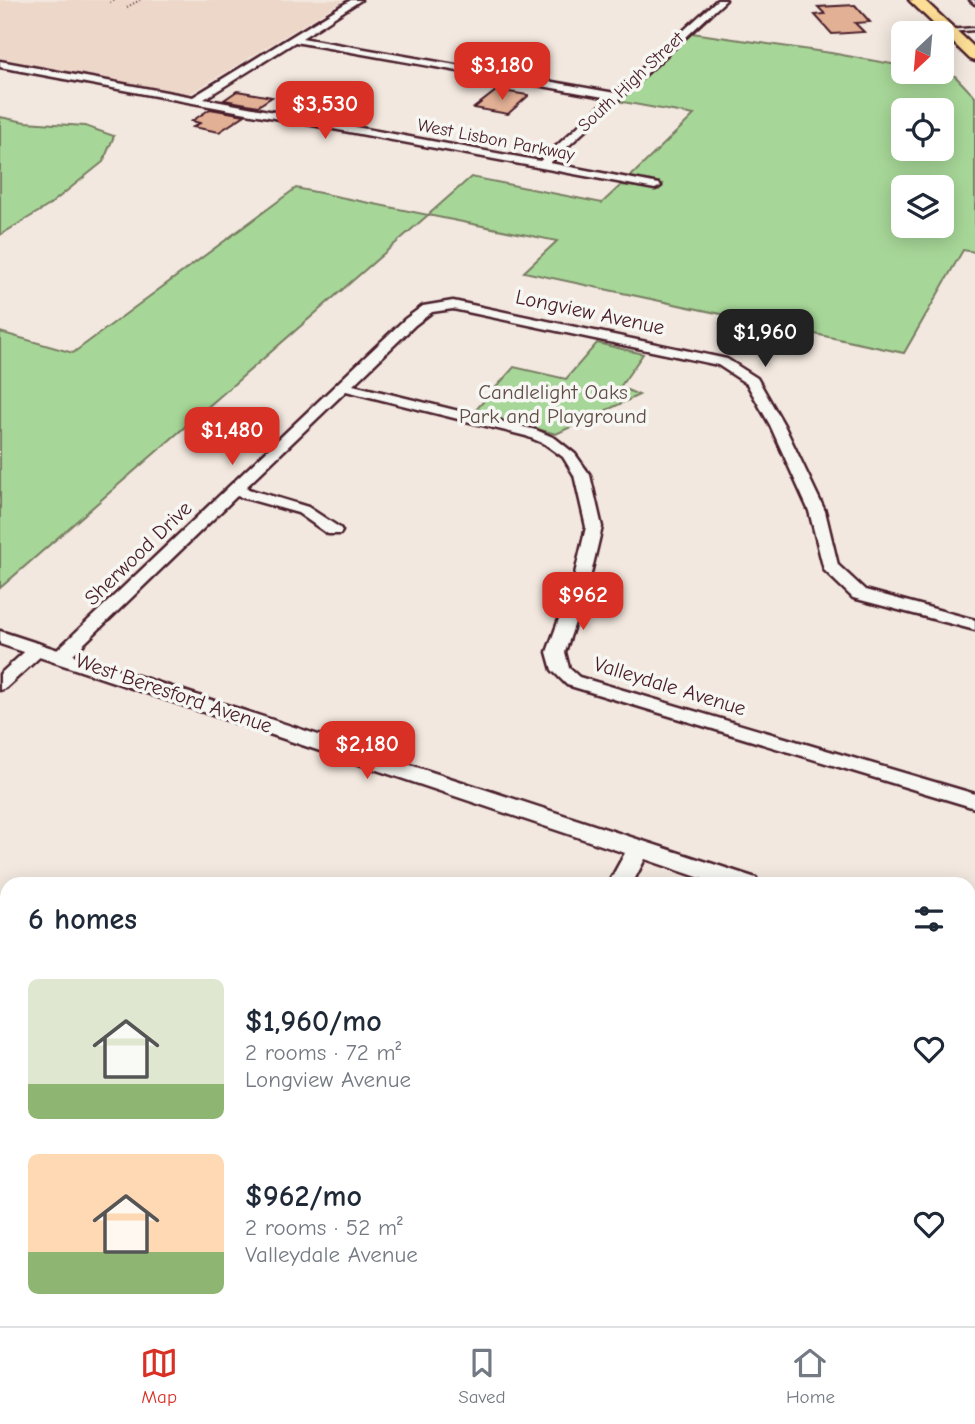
<!DOCTYPE html>
<meta charset="utf-8">
<style>
body{margin:0;font-family:"Comic Neue",sans-serif;background:#f2f2f3;color:#1f2937;height:100vh;display:flex;flex-direction:column;font-size:26px;white-space:nowrap}
*{box-sizing:border-box;margin:0}
p{font-size:23px;color:#747a83}
.icon{flex:none;width:38px;height:38px;fill:none;stroke:currentColor;stroke-width:2;stroke-linecap:round;stroke-linejoin:round}
.map{position:relative;flex:1;overflow:hidden}
.sheet{position:absolute;left:0px;top:877px;width:976px;height:450px;display:flex;flex-direction:column;background:#fff;border-radius:21px 21px 0 0;box-shadow:0 4px 18px #0003}
.sheet>*{flex:none}
.needle{width:46px;rotate:206deg}
.fabs{position:absolute;left:891px;top:21px;display:grid;gap:14px}
.fabs a{display:grid;place-items:center;width:63px;height:63px;border-radius:10px;background:#fff;box-shadow:0 4px 18px #0003;font-size:35px}
.price{position:absolute;translate:-50% -60px;padding:0 16px;border-radius:14px;background:#d93025;color:#fff;font-size:23px;line-height:46px;filter:drop-shadow(0 2px 4px #0008)}
.price::after{content:'';position:absolute;left:50%;top:42px;width:21px;height:16px;margin-left:-10px;background:inherit;clip-path:polygon(0 0,100% 0,50% 100%)}
.price.current{background:#222;color:#fff}
ul{padding:0;list-style:none}
li{display:flex;align-items:center;gap:21px;height:175px;padding:0 28px}
li span{display:grid;place-items:center;flex:none;width:196px;height:140px;border-radius:10px;color:#555}
li>.icon{margin-inline-start:auto}
span .icon{width:84px;height:84px;fill:#fffc;stroke-width:1}
li b{font-size:30px}
h2{display:flex;justify-content:space-between;align-items:center;height:84px;padding:0 28px;font-size:30px}
.dock{display:flex;justify-content:space-around;align-items:center;height:98px;border-top:2px solid #e0e1e3;background:#fff;font-size:19px;color:#747a83}
.dock a{display:grid;justify-items:center;gap:4px}
.dock .current{color:#d93025}
.map>svg:first-child{display:block}
.built{fill:#edd7c9}
.green{fill:#a7d798;stroke:#787b62;stroke-width:2;fill-rule:evenodd}
.building{fill:#e2b095;stroke:#4a1f2b;stroke-width:2}
.lines{fill:none;stroke-linecap:round;stroke-linejoin:round}
.service-casing{stroke:#4a1f2b;stroke-width:5}
.minor-casing{stroke:#4a1f2b;stroke-width:5}
.tertiary-casing{stroke:#4a1f2b;stroke-width:5}
.trunk-casing{stroke:#4a1f2b;stroke-width:5}
.path{stroke:#4a1f2b;stroke-width:2;stroke-dasharray:1 2.5;stroke-linecap:butt}
.service{fill:#f6f6f2;fill-rule:evenodd}
.minor{fill:#f6f6f2;fill-rule:evenodd}
.tertiary{fill:#f6f6f2;fill-rule:evenodd}
.trunk{fill:#fdde96;fill-rule:evenodd}
.labels{text-anchor:middle;dominant-baseline:central;stroke-width:7;stroke-linejoin:round;paint-order:stroke}
.far-street-label{font-size:18px;fill:#4a1f2b;stroke:#f6f6f2}
.street-label{font-size:21px;fill:#4a1f2b;stroke:#f6f6f2}
.park-label{font-size:21px;fill:#614d46;stroke:#f6f6f2}
</style>
<div class="map">
<svg width="975" height="1326" viewBox="0 0 975 1326">
<rect width="100%" height="100%" fill="#f2e8df"/>
<filter id="ink" filterUnits="userSpaceOnUse"><feTurbulence type="fractalNoise" baseFrequency=".0143" numOctaves="2"/><feDisplacementMap in="SourceGraphic" scale="14" xChannelSelector="R" yChannelSelector="G"/><feConvolveMatrix kernelMatrix="1 2 1 2 8 2 1 2 1" color-interpolation-filters="sRGB"/></filter>
<g filter="url(#ink)">
<path class="built" d="M 0,0 L 344,0 L 188,95 L 0,58 Z"/>
<path class="green" d="M 692,33 L 831,53 L 903,66 L 903,72 L 931,72 L 955,76 L 975,97 L 975,252 L 963,250 L 904,353 L 524,272 L 557,241 L 428,215 L 0,588 L 0,332 L 73,353 L 296,188 L 428,215 L 471,177 L 602,203 L 621,185 L 659,190 L 663,184 L 628,179 L 694,115 L 617,101 ZM 903,110 L 942,110 L 942,149 L 903,149 ZM 903,187 L 942,187 L 942,226 L 903,226 Z
M 0,117 L 25,122 L 85,126 L 114,136 L 103,162 L 48,206 L 0,235 Z
M 597,343 L 643,354 L 620,387 L 639,395 L 556,434 L 474,412 L 514,367 L 566,379 Z"/>
<path class="building" d="M 855,5 L 870,22 L 855,23 L 864,32 L 832,34 L 815,15 L 825,14 L 818,7 Z
M 497,90 L 528,95 L 528,96 L 508,114 L 474,108 Z
M 237,91 L 272,97 L 258,106 L 224,100 Z
M 210,109 L 245,115 L 219,132 L 193,127 L 200,123 L 192,121 Z"/>
<g class="lines">
<defs>
<path id="service" d="M 970,0 L 975,0 L 975,4 Z
M 975,28 L 975,30 L 948,32 L 946,31 L 948,30 Z"/>
<path id="minor" d="M 351,0 L 361,0 L 302,38 L 615,93 L 717,0 L 726,0 L 550,163 L 659,184 L 661,186 L 655,189 L 0,67 L 0,61 L 193,97 ZM 295,42 L 609,98 L 540,161 L 204,99 Z
M 453,301 L 727,359 L 757,378 L 784,425 L 825,511 L 838,565 L 865,590 L 975,620 L 975,630 L 853,598 L 824,570 L 809,511 L 770,425 L 747,384 L 718,365 L 453,309 L 432,312 L 415,325 L 353,385 L 536,430 L 555,438 L 575,454 L 590,475 L 602,527 L 590,578 L 565,652 L 569,668 L 579,677 L 975,794 L 975,808 L 567,685 L 552,670 L 547,652 L 574,578 L 586,527 L 574,475 L 563,457 L 545,444 L 526,436 L 346,391 L 245,488 L 308,507 L 340,528 L 342,531 L 340,534 L 328,534 L 298,513 L 237,496 L 67,660 L 55,660 L 52,656 L 55,652 L 405,319 L 423,306 Z
M 38,643 L 47,649 L 44,653 L 6,688 L 0,690 L 0,674 L 32,645 Z
M 0,937 L 7,939 L 7,956 L 0,954 Z
M 975,1205 L 975,1248 L 970,1249 L 970,1207 Z
M 936,1320 L 962,1320 L 960,1326 L 934,1326 Z"/>
<path id="tertiary" d="M 0,631 L 756,878 L 759,884 L 718,884 L 645,859 L 632,884 L 608,884 L 625,853 L 0,644 Z
M 970,945 L 975,947 L 975,967 L 970,965 Z
M 371,1320 L 403,1320 L 400,1326 L 368,1326 Z"/>
<path id="trunk" d="M 909,0 L 924,0 L 975,48 L 975,61 L 970,59 Z"/>
</defs>
<use href="#service" class="service-casing"/>
<use href="#minor" class="minor-casing"/>
<use href="#tertiary" class="tertiary-casing"/>
<use href="#trunk" class="trunk-casing"/>
<path class="path" d="M 110,2 L 114,0
M 127,7 L 140,0"/>
<use href="#service" class="service"/>
<use href="#minor" class="minor"/>
<use href="#tertiary" class="tertiary"/>
<use href="#trunk" class="trunk"/>
</g>
</g>
<g class="labels">
<g class="far-street-label">
<text transform="translate(631 82) rotate(-43)">South High Street</text>
<text transform="translate(496 140) rotate(11)">West Lisbon Parkway</text>
</g>
<g class="street-label">
<text transform="translate(590 312) rotate(12)">Longview Avenue</text>
<text transform="translate(138 553) rotate(-44)">Sherwood Drive</text>
<text transform="translate(670 686) rotate(17)">Valleydale Avenue</text>
<text transform="translate(174 693) rotate(19)">West Beresford Avenue</text>
</g>
<g class="park-label">
<text x="553" y="392">Candlelight Oaks<tspan x="553" dy="24">Park and Playground</tspan></text>
</g>
</g>
</svg>
<div class="fabs">
<a><svg class="needle" viewBox="-14 -14 28 28"><path d="M0-13l5 13h-10z" fill="#e53935"/><path d="M0 13l5-13h-10z" fill="#747a83"/></svg></a>
<a><svg class="icon" aria-label="locate" viewBox="0 0 24 24"><circle cx="12" cy="12" r="6"/><path d="M12 2v4M12 18v4M2 12h4M18 12h4"/></svg></a>
<a><svg class="icon" aria-label="layers" viewBox="0 0 24 24"><path d="M12 4l9 5-9 5-9-5zM3 14l9 5 9-5"/></svg></a>
</div>
<b class="price" style="left:502px;top:102px">$3,180</b>
<b class="price" style="left:325px;top:141px">$3,530</b>
<b class="price current" style="left:765px;top:369px">$1,960</b>
<b class="price" style="left:232px;top:467px">$1,480</b>
<b class="price" style="left:583px;top:632px">$962</b>
<b class="price" style="left:367px;top:781px">$2,180</b>
<section class="sheet">
<h2>6 homes<svg class="icon" aria-label="filters" viewBox="0 0 24 24"><path d="M4 7h16M4 17h16"/><circle cx="9" cy="7" r="2"/><circle cx="15" cy="17" r="2"/></svg></h2>
<ul>
<li><span style="background:linear-gradient(#dfe7d0 75%,#8fb573 0)"><svg class="icon" aria-label="home" viewBox="0 0 24 24"><path d="M3 11l9-7 9 7M6 9v11h12V9"/></svg></span><div><b>$1,960/mo</b><p>2 rooms · 72 m²</p><p>Longview Avenue</p></div><svg class="icon" aria-label="heart" viewBox="0 0 24 24"><path d="M12 20l-8-8c-3-5 5-10 8-4 3-6 11-1 8 4z"/></svg></li>
<li><span style="background:linear-gradient(#ffd9b3 70%,#8fb573 0)"><svg class="icon" aria-label="home" viewBox="0 0 24 24"><path d="M3 11l9-7 9 7M6 9v11h12V9"/></svg></span><div><b>$962/mo</b><p>2 rooms · 52 m²</p><p>Valleydale Avenue</p></div><svg class="icon" aria-label="heart" viewBox="0 0 24 24"><path d="M12 20l-8-8c-3-5 5-10 8-4 3-6 11-1 8 4z"/></svg></li>
</ul>
</section>
</div>
<nav class="dock">
<a class="current"><svg class="icon" aria-label="map" viewBox="0 0 24 24"><path d="M3 6l6-2 6 2 6-2v14l-6 2-6-2-6 2zM9 4v14M15 6v14"/></svg>Map</a>
<a><svg class="icon" aria-label="saved" viewBox="0 0 24 24"><path d="M7 4h10v16l-5-4-5 4z"/></svg>Saved</a>
<a><svg class="icon" aria-label="home" viewBox="0 0 24 24"><path d="M3 11l9-7 9 7M6 9v11h12V9"/></svg>Home</a>
</nav>
